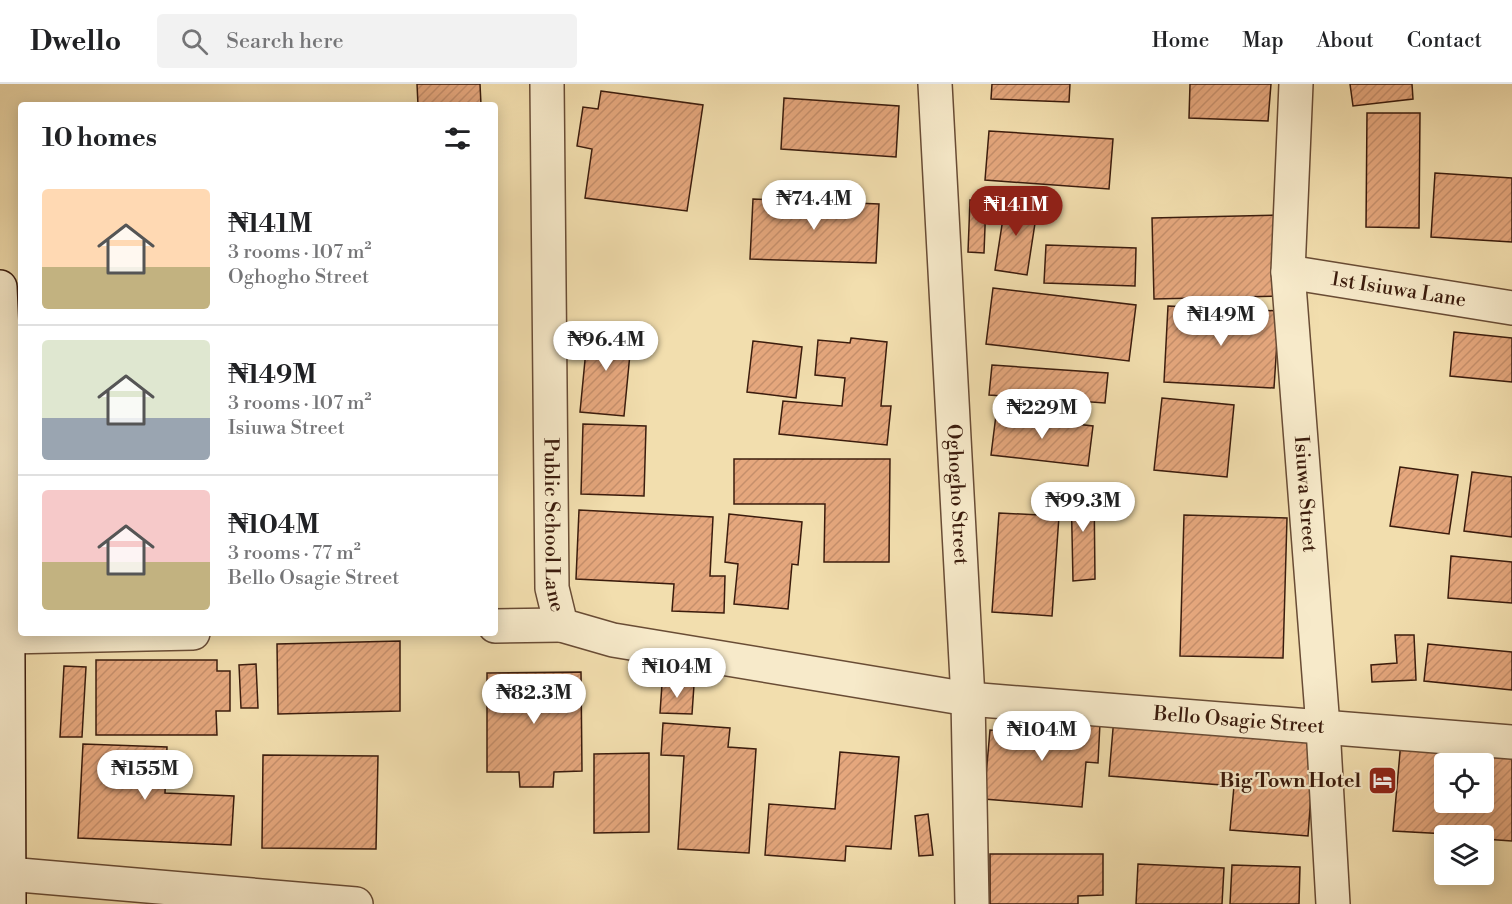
<!DOCTYPE html>
<meta charset="utf-8">
<style>
body{margin:0;font-family:"Libre Bodoni",serif;background:#f2f2f2;color:#202124;height:100vh;display:flex;flex-direction:column;font-size:22px;white-space:nowrap}
*{box-sizing:border-box;margin:0}
p{font-size:20px;color:#757577}
.icon{flex:none;width:33px;height:33px;fill:none;stroke:currentColor;stroke-width:2;stroke-linecap:round;stroke-linejoin:round}
.map{position:relative;flex:1;overflow:hidden}
.details{position:absolute;left:18px;top:18px;width:480px;height:534px;display:flex;flex-direction:column;background:#fff;border-radius:6px;box-shadow:0 3px 15px #0003}
.details>*{flex:none}
.controls{position:absolute;left:1434px;top:669px;display:grid;gap:12px}
.controls a{display:grid;place-items:center;width:60px;height:60px;border-radius:6px;background:#fff;box-shadow:0 3px 15px #0003;font-size:30px}
.price{position:absolute;translate:-50% -51px;padding:0 14px;border-radius:21px;background:#fff;color:#222;font-size:20px;line-height:39px;filter:drop-shadow(0 2px 3px #0008)}
.price::after{content:'';position:absolute;left:50%;top:36px;width:18px;height:14px;margin-left:-9px;background:inherit;clip-path:polygon(0 0,100% 0,50% 100%)}
.price.active{background:#8f2418;color:#fff}
ul{padding:0;list-style:none}
li{display:flex;align-items:center;gap:18px;height:150px;padding:0 24px}
li+li{border-top:2px solid #e0e0e0}
li span{display:grid;place-items:center;flex:none;width:168px;height:120px;border-radius:6px;color:#555}
li>.icon{margin-inline-start:auto}
span .icon{width:72px;height:72px;fill:#fffc;stroke-width:1}
li b{font-size:26px}
h2{display:flex;justify-content:space-between;align-items:center;height:72px;padding:0 24px;font-size:26px}
header{display:flex;align-items:center;gap:36px;box-sizing:border-box;height:84px;padding:0 30px;background:#fff;border-bottom:2px solid #e0e0e0}
header strong{font-size:28px}
nav{display:flex;gap:33px;margin-inline-start:auto;font-size:21px}
.search{width:420px;height:54px;background:#f2f2f2;display:flex;align-items:center;gap:15px;box-sizing:border-box;padding:0 21px;border-radius:6px;color:#757577;font-size:22px}
.map>svg:first-child{display:block}
.building{fill:url(#building-hatch);stroke:#3b1c0d;stroke-width:1.5;fill-rule:evenodd}
.lines{fill:none;stroke-linecap:round;stroke-linejoin:round}
.street-casing{stroke:#694c35;stroke-width:36}
.secondary-casing{stroke:#3b1c0d;stroke-width:36}
.street{stroke:#f7eaca;stroke-width:33}
.secondary{stroke:#f7eaca;stroke-width:33}
.labels{text-anchor:middle;dominant-baseline:central;stroke-width:4.5;stroke-linejoin:round;paint-order:stroke}
.street-label{font-size:20px;fill:#3b1c0d;stroke:#f7eaca}
.poi-label{font-size:20px;font-weight:bold;fill:#3b1c0d;stroke:#f7eaca;text-anchor:end}
</style>
<header>
<strong>Dwello</strong>
<div class="search"><svg class="icon" aria-label="search" viewBox="0 0 24 24"><circle cx="10" cy="10" r="6"/><path d="M15 15l6 6"/></svg>Search here</div>
<nav><a>Home</a><a>Map</a><a>About</a><a>Contact</a></nav>
</header>
<div class="map">
<svg width="1512" height="820" viewBox="0 0 1512 820">
<defs>
<pattern id="building-hatch" width="6" height="6" patternUnits="userSpaceOnUse" patternTransform="scale(1.5)"><rect width="6" height="6" fill="#e5a77d"/><path d="M-1 1l2-2M0 6l6-6M5 7l2-2" fill="none" stroke="#c58f6b"/></pattern>
</defs>
<rect width="100%" height="100%" fill="#f2deae"/>
<filter id="stains"><feTurbulence type="fractalNoise" baseFrequency=".00333" numOctaves="4"/><feColorMatrix values="0 0 0 0 .2 0 0 0 0 .09 0 0 0 0 .02 0 0 0 .5 -.17"/></filter>
<radialGradient id="worn" r=".72"><stop offset=".6" stop-color="#630" stop-opacity="0"/><stop offset="1" stop-color="#630" stop-opacity=".3"/></radialGradient>
<path class="building" d="M 417,0 L 480,0 L 481,21 L 418,21 Z
M 992,0 L 1070,0 L 1069,18 L 991,15 Z
M 1190,0 L 1271,0 L 1268,37 L 1189,34 Z
M 1350,0 L 1412,0 L 1413,15 L 1353,22 Z
M 601,7 L 703,21 L 687,127 L 585,114 L 592,65 L 577,62 L 583,23 L 598,25 Z
M 784,14 L 899,22 L 896,73 L 781,65 Z
M 1367,29 L 1420,29 L 1419,144 L 1366,143 Z
M 989,47 L 1113,55 L 1109,105 L 985,96 Z
M 1435,89 L 1512,94 L 1512,158 L 1431,153 Z
M 753,115 L 879,120 L 876,179 L 750,175 Z
M 1006,115 L 1038,120 L 1027,191 L 995,186 Z
M 970,116 L 986,117 L 984,169 L 968,168 Z
M 1278,131 L 1279,212 L 1154,215 L 1152,134 Z
M 1046,161 L 1136,164 L 1135,202 L 1044,199 Z
M 993,204 L 1136,221 L 1129,277 L 986,260 Z
M 1168,222 L 1279,227 L 1274,304 L 1164,298 Z
M 588,245 L 632,249 L 624,332 L 580,328 Z
M 1454,248 L 1512,254 L 1512,298 L 1450,292 Z
M 851,254 L 887,258 L 881,322 L 891,322 L 887,361 L 779,350 L 783,317 L 842,322 L 845,294 L 815,291 L 818,256 L 850,259 Z
M 753,257 L 802,263 L 796,314 L 747,308 Z
M 992,281 L 1108,289 L 1105,319 L 989,311 Z
M 1162,314 L 1234,321 L 1227,393 L 1154,386 Z
M 996,331 L 1093,342 L 1088,382 L 991,371 Z
M 583,340 L 646,342 L 644,412 L 581,410 Z
M 734,375 L 890,375 L 889,478 L 824,478 L 825,420 L 734,420 Z
M 1400,383 L 1458,391 L 1449,450 L 1390,442 Z
M 1472,388 L 1512,393 L 1512,453 L 1464,447 Z
M 1071,402 L 1094,402 L 1095,495 L 1073,497 Z
M 579,426 L 713,433 L 710,492 L 725,492 L 724,529 L 672,527 L 674,500 L 576,495 Z
M 999,429 L 1059,432 L 1052,532 L 992,528 Z
M 729,430 L 802,438 L 798,481 L 792,480 L 788,525 L 734,520 L 738,480 L 725,478 Z
M 1184,431 L 1287,434 L 1283,574 L 1180,572 Z
M 1451,472 L 1512,478 L 1512,519 L 1448,514 Z
M 1395,551 L 1414,551 L 1416,596 L 1372,598 L 1371,581 L 1397,579 Z
M 400,557 L 400,627 L 278,630 L 277,560 Z
M 1428,560 L 1512,568 L 1512,606 L 1424,597 Z
M 96,576 L 217,576 L 217,587 L 230,587 L 230,627 L 216,627 L 217,651 L 96,651 Z
M 256,580 L 258,624 L 241,624 L 239,581 Z
M 64,582 L 86,583 L 82,653 L 60,653 Z
M 581,588 L 582,687 L 554,688 L 553,703 L 520,703 L 519,688 L 487,688 L 487,589 Z
M 662,600 L 694,601 L 692,630 L 660,629 Z
M 1114,633 L 1321,649 L 1311,710 L 1308,752 L 1230,746 L 1234,702 L 1109,692 Z
M 1028,634 L 1100,639 L 1098,679 L 1086,678 L 1082,723 L 984,715 L 990,646 L 1027,649 Z
M 663,639 L 730,644 L 728,663 L 756,665 L 749,769 L 678,765 L 684,672 L 661,671 Z
M 1401,657 L 1512,666 L 1512,757 L 1484,755 L 1484,752 L 1393,747 ZM 1444,680 L 1484,680 L 1484,718 L 1444,718 Z
M 83,660 L 167,663 L 165,709 L 234,712 L 231,761 L 78,754 Z
M 840,668 L 899,673 L 891,765 L 846,762 L 845,777 L 765,771 L 769,720 L 835,725 Z
M 649,669 L 649,748 L 594,749 L 594,670 Z
M 263,671 L 378,672 L 376,765 L 262,764 Z
M 928,730 L 933,771 L 919,772 L 915,732 Z
M 990,770 L 1103,770 L 1103,811 L 1078,812 L 1078,820 L 990,820 Z
M 1138,780 L 1224,784 L 1222,820 L 1136,820 Z
M 1232,781 L 1300,783 L 1299,820 L 1230,820 Z"/>
<g class="lines">
<defs>
<g id="street">
<path id="s1" d="M 547,0 L 552,504 L 561,541 L 613,556 L 968,615 L 1512,658"/>
<path id="s2" d="M 935,0 L 968,615 L 972,820"/>
<path id="s3" d="M 1296,0 L 1288,188 L 1323,643 L 1333,820"/>
<path id="s4" d="M 1288,188 L 1512,224"/>
<path d="M 495,542 L 561,541"/>
<path d="M 7,553 L 193,549"/>
<path d="M 8,790 L 356,820"/>
</g>
<path id="secondary" d="M 0,203 L 7,359 L 9,820"/>
</defs>
<use href="#street" class="street-casing"/>
<use href="#secondary" class="secondary-casing"/>
<use href="#street" class="street"/>
<use href="#secondary" class="secondary"/>
</g>
<defs>
<symbol id="hotel-square" viewBox="-11 -11 22 22"><rect x="-9" y="-9" width="18" height="18" rx="4" fill="#8f2418" stroke="#f7eaca"/><path d="M-6-4.5h1.5V1H6V5H4.5V3h-9V5H-6ZM-4 0a1.8 1.8 0 1 1 3.6 0ZM.5 0V-2.5h3Q6-2.5 6 0Z" fill="#fff"/></symbol>
</defs>
<g fill-rule="evenodd">
<use href="#hotel-square" x="1366" y="680" width="33" height="33"/>
</g>
<g class="labels">
<g class="street-label">
<text stroke="none"><textPath href="#s4" startOffset="112">1st Isiuwa Lane</textPath></text>
<text stroke="none"><textPath href="#s2" startOffset="411">Oghogho Street</textPath></text>
<text stroke="none"><textPath href="#s3" startOffset="411">Isiuwa Street</textPath></text>
<text stroke="none"><textPath href="#s1" startOffset="441">Public School Lane</textPath></text>
<text stroke="none"><textPath href="#s1" startOffset="1228">Bello Osagie Street</textPath></text>
</g>
<g class="poi-label">
<text x="1361" y="697">Big Town Hotel</text>
</g>
</g>
<rect width="100%" height="100%" filter="url(#stains)"/>
<rect width="100%" height="100%" fill="url(#worn)"/>
</svg>
<div class="controls">
<a><svg class="icon" aria-label="locate" viewBox="0 0 24 24"><circle cx="12" cy="12" r="6"/><path d="M12 2v4M12 18v4M2 12h4M18 12h4"/></svg></a>
<a><svg class="icon" aria-label="layers" viewBox="0 0 24 24"><path d="M12 4l9 5-9 5-9-5zM3 14l9 5 9-5"/></svg></a>
</div>
<b class="price" style="left:814px;top:147px">₦74.4M</b>
<b class="price active" style="left:1016px;top:153px">₦141M</b>
<b class="price" style="left:1221px;top:263px">₦149M</b>
<b class="price" style="left:606px;top:288px">₦96.4M</b>
<b class="price" style="left:1042px;top:356px">₦229M</b>
<b class="price" style="left:1083px;top:449px">₦99.3M</b>
<b class="price" style="left:677px;top:615px">₦104M</b>
<b class="price" style="left:534px;top:641px">₦82.3M</b>
<b class="price" style="left:1042px;top:678px">₦104M</b>
<b class="price" style="left:145px;top:717px">₦155M</b>
<section class="details">
<h2>10 homes<svg class="icon" aria-label="filters" viewBox="0 0 24 24"><path d="M4 7h16M4 17h16"/><circle cx="9" cy="7" r="2"/><circle cx="15" cy="17" r="2"/></svg></h2>
<ul>
<li><span style="background:linear-gradient(#ffd9b3 65%,#c2b280 0)"><svg class="icon" aria-label="home" viewBox="0 0 24 24"><path d="M3 11l9-7 9 7M6 9v11h12V9"/></svg></span><div><b>₦141M</b><p>3 rooms · 107 m²</p><p>Oghogho Street</p></div></li>
<li><span style="background:linear-gradient(#dfe7d0 65%,#9aa5b1 0)"><svg class="icon" aria-label="home" viewBox="0 0 24 24"><path d="M3 11l9-7 9 7M6 9v11h12V9"/></svg></span><div><b>₦149M</b><p>3 rooms · 107 m²</p><p>Isiuwa Street</p></div></li>
<li><span style="background:linear-gradient(#f6c9c9 60%,#c2b280 0)"><svg class="icon" aria-label="home" viewBox="0 0 24 24"><path d="M3 11l9-7 9 7M6 9v11h12V9"/></svg></span><div><b>₦104M</b><p>3 rooms · 77 m²</p><p>Bello Osagie Street</p></div></li>
</ul>
</section>
</div>
